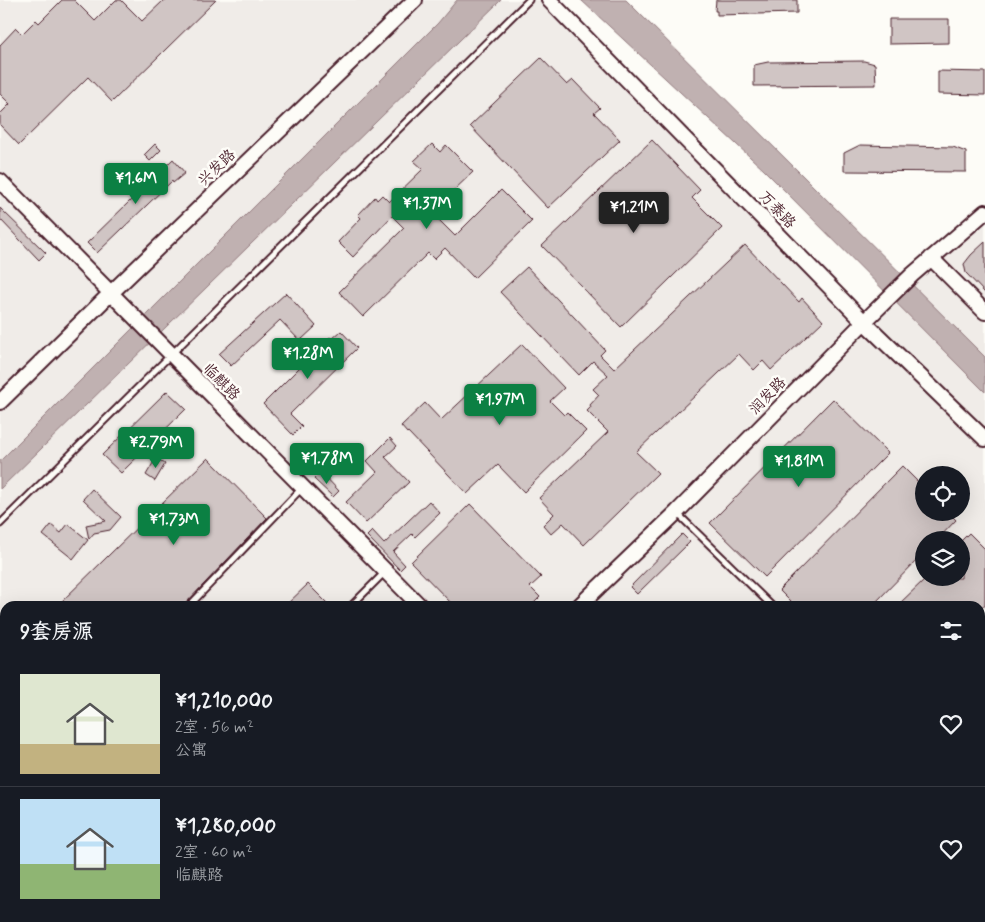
<!DOCTYPE html>
<html lang="zh">
<meta charset="utf-8">
<style>
body{margin:0;font-family:Mynerve,"LXGW WenKai TC",sans-serif;background:#20242c;color:#f1f3f6;height:100vh;display:flex;flex-direction:column;font-size:19px;white-space:nowrap}
*{box-sizing:border-box;margin:0}
p{font-size:16px;color:#9ea1a6}
.icon{flex:none;width:28px;height:28px;fill:none;stroke:currentColor;stroke-width:2;stroke-linecap:round;stroke-linejoin:round}
.map{position:relative;flex:1;overflow:hidden}
.drawer{position:absolute;left:0px;top:601px;width:985px;height:321px;display:flex;flex-direction:column;background:#171b24;border-radius:15px 15px 0 0;box-shadow:0 5px 20px #0002}
.drawer>*{flex:none}
.buttons{position:absolute;left:915px;top:466px;display:grid;gap:10px}
.buttons a{display:grid;place-items:center;width:55px;height:55px;border-radius:50%;background:#171b24;box-shadow:0 5px 20px #0002;font-size:25px}
.price{position:absolute;translate:-50% -42px;padding:0 11px;border-radius:5px;background:#0b8043;color:#fff;font-size:16px;line-height:32px;filter:drop-shadow(0 1px 2px #0008)}
.price::after{content:'';position:absolute;left:50%;top:30px;width:15px;height:11px;margin-left:-8px;background:inherit;clip-path:polygon(0 0,100% 0,50% 100%)}
.price.active{background:#222;color:#fff}
ul{padding:0;list-style:none}
li{display:flex;align-items:center;gap:15px;height:125px;padding:0 20px}
li+li{border-top:1px solid #363941}
li span{display:grid;place-items:center;flex:none;width:140px;height:100px;border-radius:0px;color:#555}
li>.icon{margin-inline-start:auto}
span .icon{width:60px;height:60px;fill:#fffc;stroke-width:1}
li b{font-size:21px}
h2{display:flex;justify-content:space-between;align-items:center;height:60px;padding:0 20px;font-size:21px}
.map>svg:first-child{display:block}
.built{fill:#f0ece8;fill-rule:evenodd}
.water{fill:#c0b1b1;stroke:#91777b}
.building{fill:#d0c5c4;stroke:#4a1f2b}
.lines{fill:none;stroke-linecap:round;stroke-linejoin:round}
.lane-casing{stroke:#4a1f2b;stroke-width:9}
.secondary-casing{stroke:#4a1f2b;stroke-width:18}
.lane{stroke:#fdfcf7;stroke-width:5}
.secondary{stroke:#fdfcf7;stroke-width:14}
.labels{text-anchor:middle;dominant-baseline:central;stroke-width:5;stroke-linejoin:round;paint-order:stroke}
.street-label{font-size:15px;fill:#4a1f2b;stroke:#fdfcf7}
</style>
<div class="map">
<svg width="985" height="922" viewBox="0 0 985 922">
<rect width="100%" height="100%" fill="#fdfcf7"/>
<filter id="ink" filterUnits="userSpaceOnUse"><feTurbulence type="fractalNoise" baseFrequency=".02" numOctaves="2"/><feDisplacementMap in="SourceGraphic" scale="10" xChannelSelector="R" yChannelSelector="G"/><feConvolveMatrix kernelMatrix="1 2 1 2 8 2 1 2 1" color-interpolation-filters="sRGB"/></filter>
<g filter="url(#ink)">
<path class="built" d="M 0,0 L 549,0 L 863,321 L 985,212 L 985,922 L 0,922 ZM 924,475 L 961,475 L 961,512 L 924,512 ZM 924,540 L 961,540 L 961,578 L 924,578 ZM 5,606 L 980,606 L 980,918 L 5,918 Z"/>
<path class="water" d="M 457,0 L 501,0 L 0,489 L 0,461 L 438,23 Z
M 581,0 L 626,0 L 985,357 L 985,392 L 764,170 Z"/>
<path class="building" d="M 62,0 L 74,0 L 95,21 L 116,0 L 121,0 L 142,21 L 164,0 L 216,0 L 112,102 L 88,77 L 19,145 L 0,125 L 0,114 L 10,104 L 0,94 L 0,45 L 16,28 L 22,34 L 36,20 L 39,23 Z
M 716,0 L 797,0 L 797,13 L 717,15 L 717,11 L 715,11 Z
M 889,19 L 949,19 L 949,43 L 889,44 Z
M 541,58 L 567,85 L 573,80 L 600,108 L 594,113 L 620,140 L 548,208 L 470,126 Z
M 864,61 L 875,64 L 876,85 L 754,86 L 754,65 L 768,62 Z
M 938,71 L 985,72 L 985,95 L 938,94 Z
M 652,140 L 700,190 L 692,198 L 722,228 L 621,327 L 542,246 Z
M 155,144 L 161,150 L 150,161 L 144,155 Z
M 432,144 L 440,152 L 446,145 L 473,172 L 431,212 L 455,236 L 501,190 L 532,221 L 474,278 L 445,248 L 434,259 L 428,253 L 363,317 L 339,292 L 404,228 L 392,216 L 353,257 L 338,242 L 361,218 L 358,215 L 375,197 L 377,200 L 382,195 L 389,202 L 423,169 L 414,161 Z
M 860,145 L 953,147 L 966,152 L 966,172 L 844,171 L 844,153 Z
M 173,159 L 185,173 L 173,183 L 172,181 L 97,253 L 87,243 Z
M 0,208 L 46,253 L 39,260 L 0,219 Z
M 985,242 L 985,293 L 966,273 L 964,264 L 971,255 Z
M 745,245 L 799,302 L 802,298 L 823,321 L 771,370 L 763,361 L 754,370 L 739,354 L 636,452 L 658,473 L 584,545 L 563,523 L 551,534 L 543,525 L 554,514 L 539,498 L 608,432 L 587,411 L 591,407 L 590,405 L 599,395 L 593,389 L 608,375 L 593,361 L 579,375 L 500,292 L 527,267 L 605,350 L 600,355 L 614,369 Z
M 286,293 L 316,326 L 300,341 L 280,320 L 231,366 L 219,354 Z
M 341,331 L 357,348 L 290,414 L 302,426 L 293,435 L 263,404 L 330,337 L 332,339 Z
M 522,344 L 564,388 L 550,401 L 564,415 L 567,412 L 586,431 L 524,492 L 498,465 L 467,494 L 408,432 L 407,433 L 401,426 L 425,403 L 441,420 Z
M 167,391 L 186,409 L 121,473 L 102,455 Z
M 833,399 L 888,453 L 765,577 L 710,523 Z
M 390,438 L 397,446 L 385,457 L 409,482 L 366,523 L 346,502 L 377,472 L 367,461 Z
M 156,458 L 165,464 L 155,481 L 146,475 Z
M 208,458 L 267,518 L 186,603 L 185,606 L 57,606 Z
M 902,466 L 924,488 L 924,512 L 948,512 L 956,520 L 937,540 L 924,540 L 924,553 L 872,606 L 795,606 L 779,590 Z
M 321,472 L 339,491 L 333,497 L 314,479 Z
M 92,489 L 121,517 L 110,530 L 94,533 L 89,539 L 86,525 L 106,521 L 83,499 Z
M 429,501 L 440,513 L 415,537 L 412,534 L 393,552 L 405,565 L 400,570 L 367,536 L 372,531 L 384,544 Z
M 470,504 L 541,577 L 530,587 L 540,597 L 531,606 L 454,606 L 411,562 Z
M 68,524 L 88,540 L 73,559 L 43,535 L 51,525 L 61,533 Z
M 969,533 L 985,549 L 985,606 L 897,606 L 926,578 L 961,578 L 961,541 Z
M 682,534 L 690,542 L 637,594 L 630,587 Z
M 308,584 L 330,606 L 285,606 Z"/>
<g class="lines">
<defs>
<path id="lane" d="M 677,513 L 772,606
M 0,524 L 529,0
M 189,606 L 301,489
M 351,606 L 384,573
M 980,657 L 985,652
M 0,669 L 5,674
M 0,695 L 5,690
M 980,809 L 985,814
M 0,833 L 5,838
M 980,888 L 985,883
M 946,922 L 951,918"/>
<path id="secondary" d="M 549,0 L 864,322 L 985,439
M 0,181 L 420,606
M 931,258 L 985,312
M 0,402 L 111,293 L 415,0
M 579,606 L 677,512 L 864,322 L 912,275 L 985,212
M 0,883 L 5,888
M 34,918 L 39,922
M 733,918 L 738,922
M 255,922 L 260,918"/>
</defs>
<use href="#lane" class="lane-casing"/>
<use href="#secondary" class="secondary-casing"/>
<use href="#lane" class="lane"/>
<use href="#secondary" class="secondary"/>
</g>
</g>
<g class="labels">
<g class="street-label">
<text transform="translate(217 168) rotate(-44)">兴发路</text>
<text transform="translate(777 210) rotate(46)">万泰路</text>
<text transform="translate(221 382) rotate(45)">临麒路</text>
<text transform="translate(768 396) rotate(-46)">润发路</text>
</g>
</g>
</svg>
<div class="buttons">
<a><svg class="icon" aria-label="locate" viewBox="0 0 24 24"><circle cx="12" cy="12" r="6"/><path d="M12 2v4M12 18v4M2 12h4M18 12h4"/></svg></a>
<a><svg class="icon" aria-label="layers" viewBox="0 0 24 24"><path d="M12 4l9 5-9 5-9-5zM3 14l9 5 9-5"/></svg></a>
</div>
<b class="price" style="left:136px;top:205px">¥1.6M</b>
<b class="price" style="left:427px;top:230px">¥1.37M</b>
<b class="price active" style="left:634px;top:234px">¥1.21M</b>
<b class="price" style="left:308px;top:380px">¥1.28M</b>
<b class="price" style="left:500px;top:426px">¥1.97M</b>
<b class="price" style="left:156px;top:469px">¥2.79M</b>
<b class="price" style="left:327px;top:485px">¥1.78M</b>
<b class="price" style="left:799px;top:488px">¥1.81M</b>
<b class="price" style="left:174px;top:546px">¥1.73M</b>
<section class="drawer">
<h2>9套房源<svg class="icon" aria-label="filters" viewBox="0 0 24 24"><path d="M4 7h16M4 17h16"/><circle cx="9" cy="7" r="2"/><circle cx="15" cy="17" r="2"/></svg></h2>
<ul>
<li><span style="background:linear-gradient(#dfe7d0 70%,#c2b280 0)"><svg class="icon" aria-label="home" viewBox="0 0 24 24"><path d="M3 11l9-7 9 7M6 9v11h12V9"/></svg></span><div><b>¥1,210,000</b><p>2室 · 56 m²</p><p>公寓</p></div><svg class="icon" aria-label="heart" viewBox="0 0 24 24"><path d="M12 20l-8-8c-3-5 5-10 8-4 3-6 11-1 8 4z"/></svg></li>
<li><span style="background:linear-gradient(#bfe0f5 65%,#8fb573 0)"><svg class="icon" aria-label="home" viewBox="0 0 24 24"><path d="M3 11l9-7 9 7M6 9v11h12V9"/></svg></span><div><b>¥1,280,000</b><p>2室 · 60 m²</p><p>临麒路</p></div><svg class="icon" aria-label="heart" viewBox="0 0 24 24"><path d="M12 20l-8-8c-3-5 5-10 8-4 3-6 11-1 8 4z"/></svg></li>
</ul>
</section>
</div>
